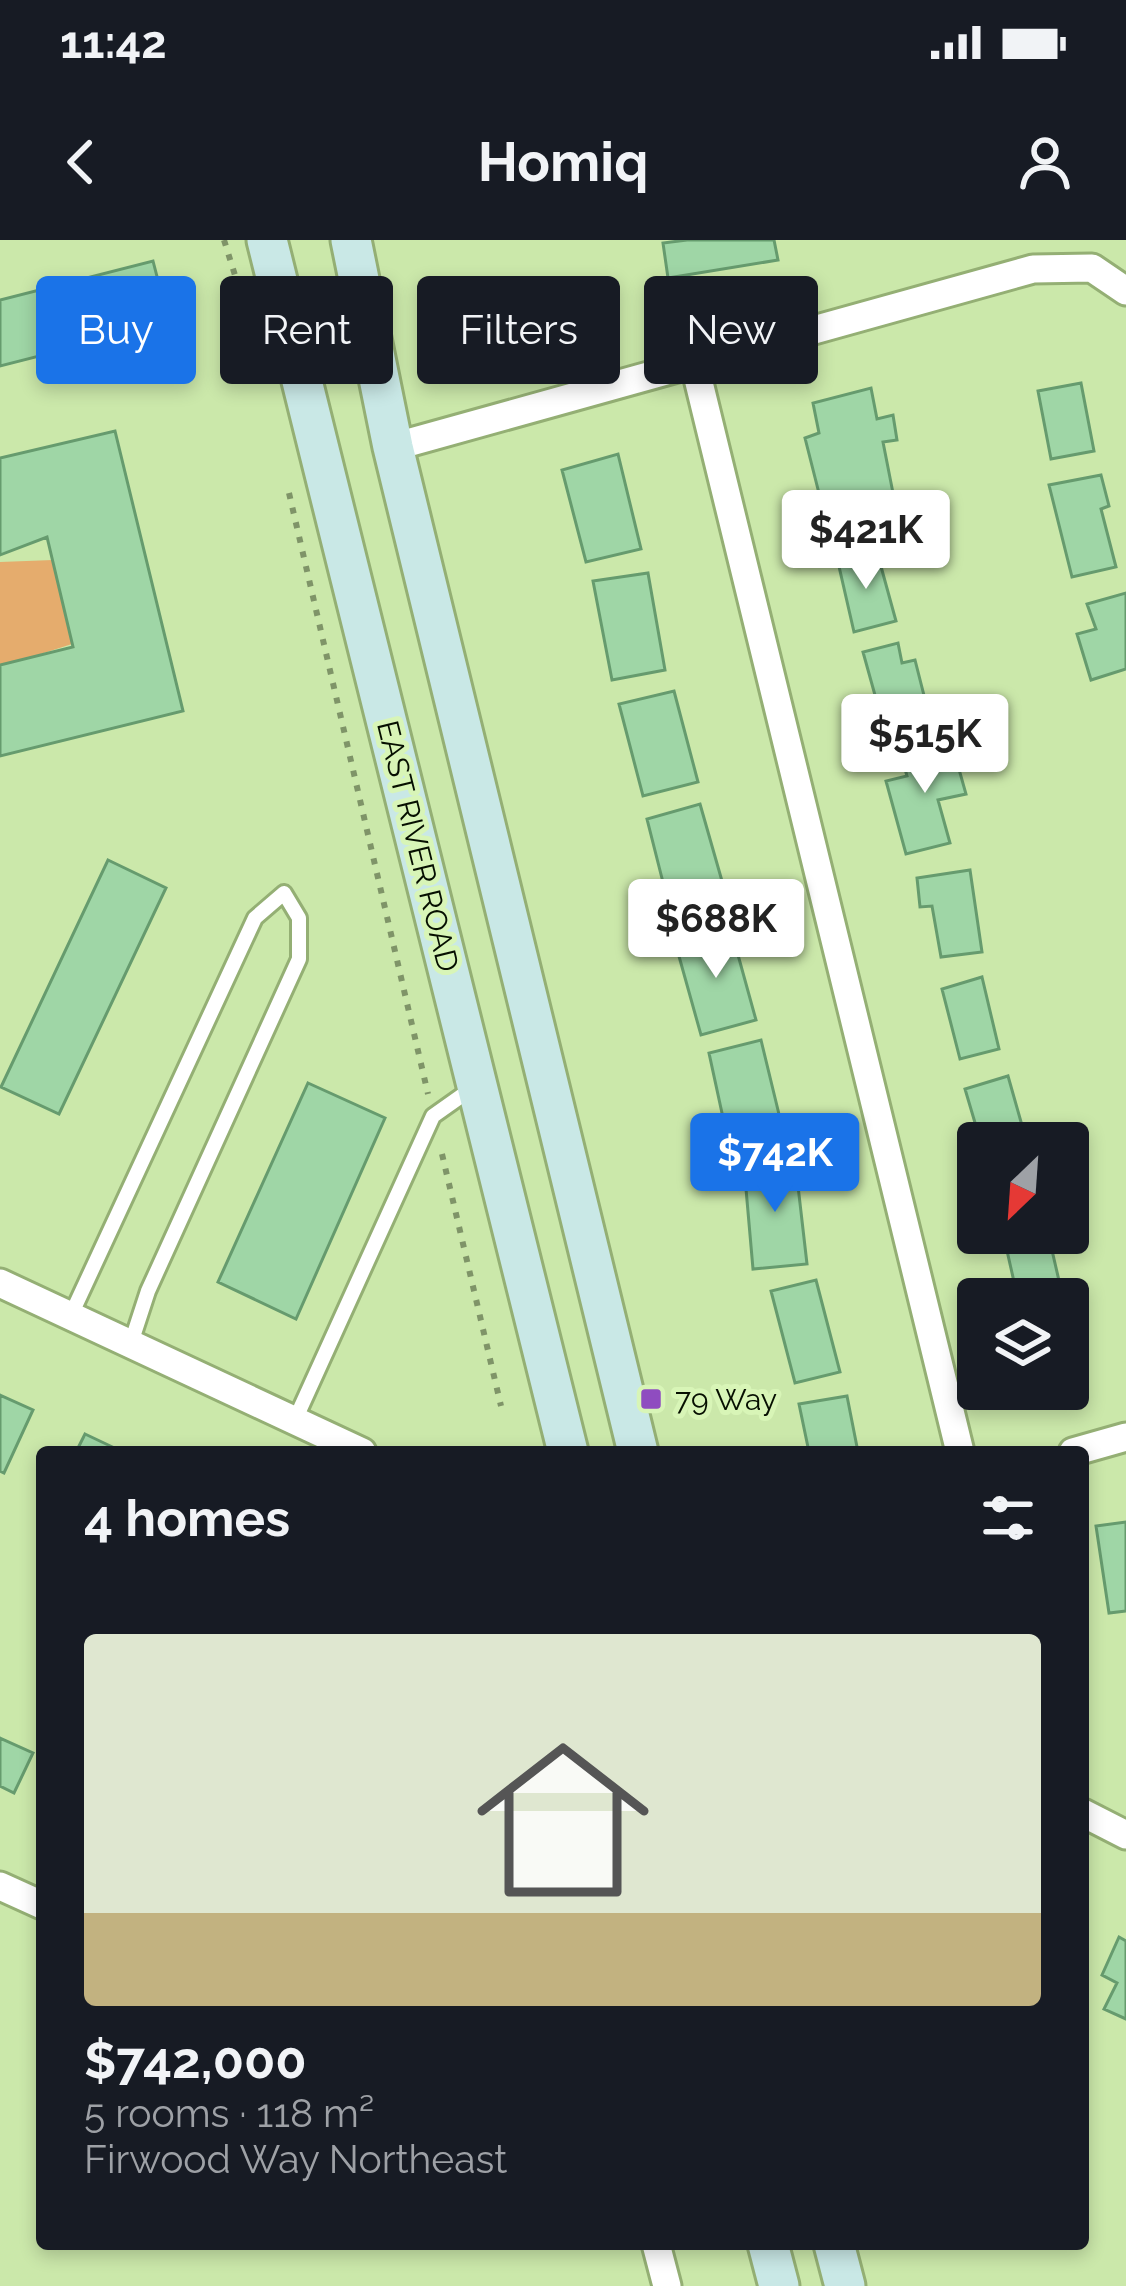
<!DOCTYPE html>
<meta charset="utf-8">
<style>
body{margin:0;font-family:Raleway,sans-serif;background:#20242c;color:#f1f3f6;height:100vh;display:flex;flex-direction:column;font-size:45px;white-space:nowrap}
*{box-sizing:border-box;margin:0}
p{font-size:39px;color:#9ea1a6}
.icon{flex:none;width:66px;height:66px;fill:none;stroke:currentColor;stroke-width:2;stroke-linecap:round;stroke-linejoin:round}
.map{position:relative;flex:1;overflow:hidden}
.sheet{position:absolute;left:36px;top:1206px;width:1053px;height:804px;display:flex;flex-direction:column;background:#171b24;border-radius:12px;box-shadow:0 6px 18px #0003}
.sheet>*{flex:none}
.banner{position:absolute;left:36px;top:36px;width:1056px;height:108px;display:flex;gap:24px}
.needle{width:78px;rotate:205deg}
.tools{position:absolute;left:957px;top:882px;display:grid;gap:24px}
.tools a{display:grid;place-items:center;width:132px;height:132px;border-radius:12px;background:#171b24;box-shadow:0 6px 18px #0003;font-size:60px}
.price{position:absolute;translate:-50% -102px;padding:0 27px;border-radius:12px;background:#fff;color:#222;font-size:39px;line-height:78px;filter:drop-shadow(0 3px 6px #0008)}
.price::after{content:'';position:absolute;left:50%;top:72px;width:36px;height:27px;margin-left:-18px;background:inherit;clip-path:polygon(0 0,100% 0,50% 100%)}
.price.on{background:#1a73e8;color:#fff}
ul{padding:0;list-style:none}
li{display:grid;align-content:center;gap:24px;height:636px;padding:0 48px}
li span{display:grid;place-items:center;height:372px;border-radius:12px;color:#555}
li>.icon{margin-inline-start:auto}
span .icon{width:216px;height:216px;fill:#fffc;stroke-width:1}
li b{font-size:51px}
h2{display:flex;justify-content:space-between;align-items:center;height:144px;padding:0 48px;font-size:51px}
.tag{padding:0 42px;border-radius:12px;background:#171b24;box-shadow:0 6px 18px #0003;font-size:42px;line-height:108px}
.tag.on{background:#1a73e8;color:#fff}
.status{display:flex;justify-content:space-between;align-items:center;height:84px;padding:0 60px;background:#171b24;direction:ltr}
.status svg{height:33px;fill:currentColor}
header{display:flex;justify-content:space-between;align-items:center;height:156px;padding:0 48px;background:#171b24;font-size:54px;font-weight:700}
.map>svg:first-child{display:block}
.green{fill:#e5ac6d}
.building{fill:#9fd6a6;stroke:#669b6e;stroke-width:3}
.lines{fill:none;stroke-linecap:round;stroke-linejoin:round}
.lane-casing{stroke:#94af74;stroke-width:20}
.street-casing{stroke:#94af74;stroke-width:33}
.secondary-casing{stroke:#94af74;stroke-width:45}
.path{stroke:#7f9468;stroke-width:6;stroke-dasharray:6 9;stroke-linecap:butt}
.lane{stroke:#fff;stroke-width:14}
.street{stroke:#fff;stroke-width:27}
.secondary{stroke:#c9e8e6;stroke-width:39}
.poi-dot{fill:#8f4cc0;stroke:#d8f5b7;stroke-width:4.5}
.labels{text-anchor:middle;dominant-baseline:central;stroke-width:10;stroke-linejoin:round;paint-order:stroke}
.street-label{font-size:30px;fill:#060f00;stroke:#d8f5b7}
.poi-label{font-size:30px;fill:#060f00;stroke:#d8f5b7;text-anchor:start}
</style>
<div class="status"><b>11:42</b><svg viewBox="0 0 49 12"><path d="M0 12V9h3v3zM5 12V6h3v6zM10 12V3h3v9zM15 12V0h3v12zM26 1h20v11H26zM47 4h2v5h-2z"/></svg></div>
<header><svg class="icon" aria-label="back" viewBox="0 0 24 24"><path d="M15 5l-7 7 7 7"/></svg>Homiq<svg class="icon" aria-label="person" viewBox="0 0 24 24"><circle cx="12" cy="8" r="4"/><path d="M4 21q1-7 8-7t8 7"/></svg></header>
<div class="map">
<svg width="1126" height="2046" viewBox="0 0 1126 2046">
<rect width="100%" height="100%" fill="#cbe8aa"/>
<path class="green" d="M 53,320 L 72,404 L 0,427 L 0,322 Z"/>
<path class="building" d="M 687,0 L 774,0 L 778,20 L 668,38 L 663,3 Z
M 153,21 L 169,83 L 0,126 L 0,60 Z
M 1081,143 L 1094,211 L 1051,219 L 1038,151 Z
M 871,148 L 877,179 L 893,175 L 897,200 L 883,202 L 893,253 L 823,269 L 805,198 L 819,193 L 813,163 Z
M 115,191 L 183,471 L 0,516 L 0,425 L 73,407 L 47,297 L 0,315 L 0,218 Z
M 618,214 L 641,309 L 586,322 L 562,230 Z
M 1101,235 L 1109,266 L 1101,269 L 1116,327 L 1072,337 L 1049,245 Z
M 877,312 L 896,381 L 854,392 L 838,322 Z
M 648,333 L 665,430 L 612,440 L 593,341 Z
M 1126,353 L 1126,429 L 1091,440 L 1077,394 L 1096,389 L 1087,364 Z
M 898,403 L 902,423 L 915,420 L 933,491 L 888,502 L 863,412 Z
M 674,451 L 698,542 L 643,556 L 619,464 Z
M 951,501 L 966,554 L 938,560 L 950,603 L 906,614 L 886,541 L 907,536 L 901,515 Z
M 700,564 L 728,662 L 672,678 L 647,579 Z
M 108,620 L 166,648 L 59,874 L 1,847 Z
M 970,630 L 982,712 L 941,717 L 932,666 L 920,667 L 917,638 Z
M 730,686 L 756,780 L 701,795 L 675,702 Z
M 982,737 L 999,809 L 960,819 L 942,749 Z
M 761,800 L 785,899 L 730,910 L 709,813 Z
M 1008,836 L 1027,903 L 981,903 L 965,849 Z
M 308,843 L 385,878 L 296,1079 L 218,1042 Z
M 795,920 L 807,1024 L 753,1029 L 744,926 Z
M 1003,993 L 1048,993 L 1060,1045 L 1017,1055 Z
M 816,1040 L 840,1132 L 795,1143 L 771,1051 Z
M 1068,1068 L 1073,1068 L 1085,1141 L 1068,1143 Z
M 0,1155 L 33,1170 L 4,1233 L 0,1231 Z
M 847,1156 L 858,1212 L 809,1212 L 799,1164 Z
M 85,1194 L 123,1212 L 76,1212 Z
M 1126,1282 L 1126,1371 L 1109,1373 L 1096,1286 Z
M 0,1498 L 33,1513 L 14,1553 L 0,1546 Z
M 1119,1697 L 1126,1701 L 1126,1779 L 1104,1769 L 1117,1743 L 1102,1735 Z"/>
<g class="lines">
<defs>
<path id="lane" d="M 71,1075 L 255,678 L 284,653 L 299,678 L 299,719 L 148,1051 L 131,1103
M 295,1180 L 433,876 L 474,847"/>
<path id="street" d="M 694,122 L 960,1212
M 393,207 L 1033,29 L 1092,28 L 1126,51
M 0,1043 L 362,1212
M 1073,1212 L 1126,1197
M 1083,1573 L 1126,1595
M 0,1646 L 42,1665
M 656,2004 L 667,2046"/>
<path id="secondary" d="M 267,0 L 568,1212
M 351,0 L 393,207 L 638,1212
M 768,2004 L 779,2046
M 834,2004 L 845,2046"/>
</defs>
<use href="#lane" class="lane-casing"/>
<use href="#street" class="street-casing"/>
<use href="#secondary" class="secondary-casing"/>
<path class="path" d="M 224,0 L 239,48
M 289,253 L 428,854
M 442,914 L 501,1166"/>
<use href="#lane" class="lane"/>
<use href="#street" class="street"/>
<use href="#secondary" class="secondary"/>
</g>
<rect class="poi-dot" x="639" y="1147" width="24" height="24" rx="6"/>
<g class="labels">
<g class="street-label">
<text transform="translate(418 606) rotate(76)">EAST RIVER ROAD</text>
</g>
<g class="poi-label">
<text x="675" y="1159">79 Way</text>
</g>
</g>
</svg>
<div class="tools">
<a><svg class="needle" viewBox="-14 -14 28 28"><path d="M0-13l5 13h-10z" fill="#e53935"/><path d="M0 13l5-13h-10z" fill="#9ea1a6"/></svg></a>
<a><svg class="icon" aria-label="layers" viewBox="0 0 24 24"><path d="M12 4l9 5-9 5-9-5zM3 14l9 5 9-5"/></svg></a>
</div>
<b class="price" style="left:866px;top:352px">$421K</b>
<b class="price" style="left:925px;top:556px">$515K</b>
<b class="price" style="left:716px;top:741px">$688K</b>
<b class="price on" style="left:775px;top:975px">$742K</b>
<div class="banner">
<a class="tag on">Buy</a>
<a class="tag">Rent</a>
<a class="tag">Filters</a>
<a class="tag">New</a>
</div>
<section class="sheet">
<h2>4 homes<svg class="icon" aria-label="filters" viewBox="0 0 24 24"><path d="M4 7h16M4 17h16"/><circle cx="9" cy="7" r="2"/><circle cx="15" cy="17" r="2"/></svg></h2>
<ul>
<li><span style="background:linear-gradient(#dfe7d0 75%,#c2b280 0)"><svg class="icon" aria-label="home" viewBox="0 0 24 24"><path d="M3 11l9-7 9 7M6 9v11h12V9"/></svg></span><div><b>$742,000</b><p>5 rooms · 118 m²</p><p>Firwood Way Northeast</p></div></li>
</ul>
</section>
</div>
